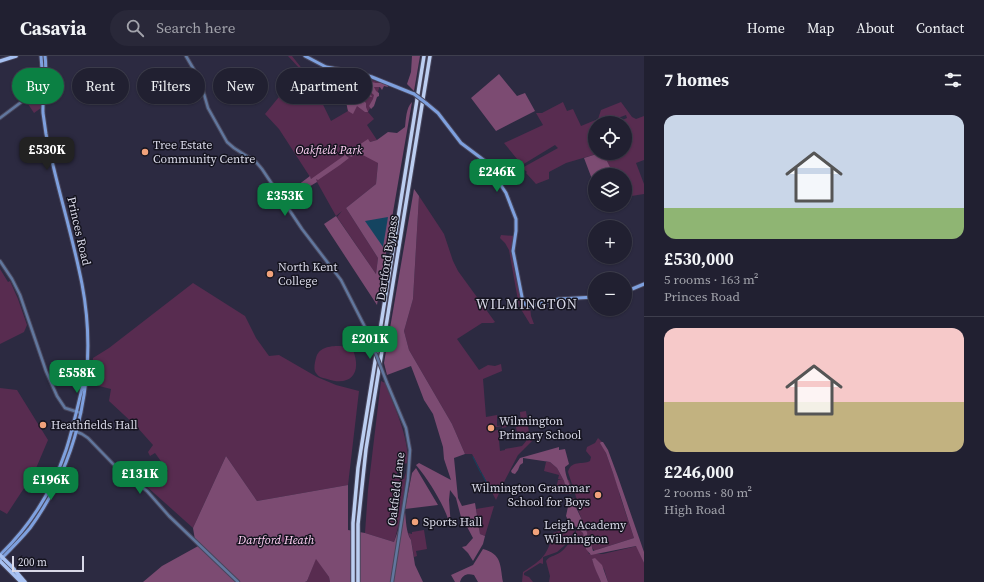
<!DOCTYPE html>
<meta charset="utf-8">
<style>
body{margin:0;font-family:"Source Serif 4",serif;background:#292839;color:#f1f3f6;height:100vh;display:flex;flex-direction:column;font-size:15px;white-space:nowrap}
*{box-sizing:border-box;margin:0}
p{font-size:13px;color:#a2a3ab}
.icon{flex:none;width:22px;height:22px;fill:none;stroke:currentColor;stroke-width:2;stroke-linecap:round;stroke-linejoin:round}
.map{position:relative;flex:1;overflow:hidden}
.panel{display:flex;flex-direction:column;background:#212031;width:340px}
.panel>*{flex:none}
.banner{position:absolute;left:12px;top:12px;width:380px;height:36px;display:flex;gap:8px}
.tools{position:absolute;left:588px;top:60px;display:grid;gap:8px}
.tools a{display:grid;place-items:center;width:44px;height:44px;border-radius:50%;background:#212031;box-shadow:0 1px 3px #0004,0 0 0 1px #3e3e4d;font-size:20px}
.scale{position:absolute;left:12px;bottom:10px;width:72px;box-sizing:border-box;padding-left:4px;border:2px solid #d8d8e7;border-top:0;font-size:11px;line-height:14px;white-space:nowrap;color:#d8d8e7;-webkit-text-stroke:3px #15141f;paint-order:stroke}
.price{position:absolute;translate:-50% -34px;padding:0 9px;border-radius:8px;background:#0b8043;color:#fff;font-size:13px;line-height:26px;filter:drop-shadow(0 1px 2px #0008)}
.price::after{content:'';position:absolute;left:50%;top:24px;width:12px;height:9px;margin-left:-6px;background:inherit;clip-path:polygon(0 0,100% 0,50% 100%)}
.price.on{background:#222;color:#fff}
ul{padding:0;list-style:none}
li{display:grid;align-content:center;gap:8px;height:212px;padding:0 20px}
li+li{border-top:1px solid #3e3e4d}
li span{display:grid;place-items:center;height:124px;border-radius:12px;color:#555}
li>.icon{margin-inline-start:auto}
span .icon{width:72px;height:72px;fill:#fffc;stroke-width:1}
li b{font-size:17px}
h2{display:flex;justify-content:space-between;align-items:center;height:48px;padding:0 20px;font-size:17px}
.tag{padding:0 14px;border-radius:18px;background:#212031;box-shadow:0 1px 3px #0004,0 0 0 1px #3e3e4d;font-size:14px;line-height:36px}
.tag.on{background:#0b8043;color:#fff}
header{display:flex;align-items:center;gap:24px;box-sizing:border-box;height:56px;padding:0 20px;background:#212031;border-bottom:1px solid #3e3e4d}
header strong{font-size:19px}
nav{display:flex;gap:22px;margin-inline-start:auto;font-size:14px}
.search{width:280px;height:36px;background:#292839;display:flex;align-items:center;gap:10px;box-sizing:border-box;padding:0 14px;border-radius:22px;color:#a2a3ab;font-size:15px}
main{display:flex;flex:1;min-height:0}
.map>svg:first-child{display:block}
.green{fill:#582c50}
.forest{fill:#7c4b72}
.water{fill:#144460}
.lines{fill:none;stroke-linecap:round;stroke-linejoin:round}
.stream{stroke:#144460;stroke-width:1}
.tertiary-casing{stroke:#48465c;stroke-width:4.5}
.secondary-casing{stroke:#48465c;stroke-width:5}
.primary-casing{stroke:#48465c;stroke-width:5.5}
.trunk-casing{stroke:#48465c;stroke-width:5.5}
.tertiary{stroke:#61779e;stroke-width:2.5}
.secondary{stroke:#7ea0de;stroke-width:3}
.primary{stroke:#a6c0f1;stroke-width:3.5}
.trunk{stroke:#bccef1;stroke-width:3.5}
.tertiary-bridge-casing{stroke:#48465c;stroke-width:4.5;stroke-linecap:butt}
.secondary-bridge-casing{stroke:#48465c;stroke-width:5;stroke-linecap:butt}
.tertiary-bridge{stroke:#61779e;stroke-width:2.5}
.secondary-bridge{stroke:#7ea0de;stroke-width:3}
.poi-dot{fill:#f1a27b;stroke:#15141f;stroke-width:1.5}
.labels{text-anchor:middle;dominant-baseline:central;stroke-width:3;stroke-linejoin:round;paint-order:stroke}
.poi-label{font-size:12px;fill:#d8d8e7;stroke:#15141f;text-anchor:start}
.park-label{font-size:12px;font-style:italic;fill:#fecff3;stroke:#15141f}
.street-label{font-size:12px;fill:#d8d8e7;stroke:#15141f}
.quarter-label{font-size:14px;letter-spacing:1px;fill:#d8d8e7;stroke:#15141f}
</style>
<header>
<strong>Casavia</strong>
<div class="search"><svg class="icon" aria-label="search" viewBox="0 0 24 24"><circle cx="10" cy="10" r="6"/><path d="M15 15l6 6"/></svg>Search here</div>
<nav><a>Home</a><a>Map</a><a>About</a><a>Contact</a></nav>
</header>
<main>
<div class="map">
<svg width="644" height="526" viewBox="0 0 644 526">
<rect width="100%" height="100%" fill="#2c2a41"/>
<path class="green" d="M 288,0 L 292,0 L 311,24 L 331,65 L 348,55 L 343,31 L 346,17 L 354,18 L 381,27 L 376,41 L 368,56 L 374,63 L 367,69 L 377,84 L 370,86 L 378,107 L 376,128 L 346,152 L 378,202 L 376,218 L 337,161 L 342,155 L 336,160 L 317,126 L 312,124 L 279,73 L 265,58 L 301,14 Z
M 35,34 L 38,34 L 40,36 L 41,52 L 34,57 L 26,45 Z
M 563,46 L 567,55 L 573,53 L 581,70 L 598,63 L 601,54 L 621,46 L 632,61 L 636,63 L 644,60 L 644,104 L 636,107 L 644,128 L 644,138 L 625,141 L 625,119 L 614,119 L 603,97 L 625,97 L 625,84 L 626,86 L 629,83 L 625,74 L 625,67 L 621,67 L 620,65 L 627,62 L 626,59 L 615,63 L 617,67 L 595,67 L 595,97 L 600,97 L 566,107 L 549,116 L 549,123 L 536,128 L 526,117 L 527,116 L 522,112 L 558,92 L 555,89 L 522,109 L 504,87 L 543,69 L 536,57 L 542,57 Z
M 419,140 L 444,178 L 453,205 L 458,215 L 495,266 L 493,267 L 482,267 L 457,283 L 479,314 L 488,309 L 495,310 L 501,308 L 502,315 L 483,323 L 486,361 L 497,359 L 497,370 L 507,369 L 507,371 L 502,372 L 502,370 L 491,372 L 491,375 L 498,374 L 500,395 L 505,394 L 505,393 L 522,390 L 527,384 L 531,383 L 533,384 L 518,399 L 505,424 L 496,444 L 472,398 L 465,398 L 452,368 L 409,294 L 404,275 L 413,243 Z
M 501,179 L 515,180 L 513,189 L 523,246 L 530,250 L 531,260 L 534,268 L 530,268 L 519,250 L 509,194 L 505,187 L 500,182 Z
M 0,213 L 8,226 L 10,225 L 18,243 L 27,269 L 24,276 L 0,288 Z
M 193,227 L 245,260 L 256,282 L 269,300 L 279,299 L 317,321 L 336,329 L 359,335 L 348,429 L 257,445 L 226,400 L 193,472 L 145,429 L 168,415 L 155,397 L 150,400 L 148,396 L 153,389 L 137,371 L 109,345 L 111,333 L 91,328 L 93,302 L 109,292 Z
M 341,290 L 353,294 C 362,317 351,331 327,323 C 323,322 318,321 316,317 C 313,314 315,306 316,302 C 319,290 332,290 341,290 Z
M 381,325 L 385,327 C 395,353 408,378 408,407 L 398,409 L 396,422 L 404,423 L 407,413 L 402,456 L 394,486 L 365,477 L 368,434 Z
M 0,332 L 17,334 L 48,384 L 34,417 L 7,458 L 0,454 Z
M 526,355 L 529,377 L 523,384 L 518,383 L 516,371 L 521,367 L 520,356 Z
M 598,382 L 602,386 L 618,431 L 620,440 L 634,482 L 599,493 L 595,495 C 588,489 590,477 583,471 L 582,464 L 574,444 L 572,443 L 571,444 L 573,442 L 577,444 L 568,416 C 571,404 582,409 590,405 L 591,401 L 586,395 L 587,391 L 595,387 Z
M 546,406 L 550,406 L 557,412 L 564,425 L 566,433 L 571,434 L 567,424 L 569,424 L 573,434 L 572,438 L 555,437 L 558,424 L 562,423 L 558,423 L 559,419 L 544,415 Z
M 494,450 L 485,480 L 480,478 L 476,453 Z
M 567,466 L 574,472 L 575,475 L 564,490 L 557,496 L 543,501 L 543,508 L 540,507 L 524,517 L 524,519 L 529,521 L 533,526 L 522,526 L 523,516 C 543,503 547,500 553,477 L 559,475 Z
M 576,471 L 583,477 L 589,498 L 603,498 L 637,490 L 644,507 L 644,526 L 608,526 L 604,513 L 592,503 L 601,526 L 549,526 L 550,520 L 546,505 C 550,499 557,500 562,495 C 568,490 572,482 576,477 Z
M 424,474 L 427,493 L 416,495 L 417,500 L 414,501 L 411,484 L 410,482 L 408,477 L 412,478 L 412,476 Z
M 316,502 L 329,521 L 330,526 L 305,526 L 307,525 Z"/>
<path class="forest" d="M 412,0 L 420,0 L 414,35 L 407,28 L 411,16 Z
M 499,18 L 517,40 L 525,37 L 535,55 L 496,75 L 471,42 Z
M 366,22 L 368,27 L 366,29 L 367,33 L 372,26 C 377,28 382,26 387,28 L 388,31 L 384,30 L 382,34 L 380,31 L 374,31 L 376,35 L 379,37 L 379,40 L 377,41 L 374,50 L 371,53 L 369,50 L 373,43 L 374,39 L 368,34 L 367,36 L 371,39 L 372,41 L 365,40 L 364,37 L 362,37 L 360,34 L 362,33 L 361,30 L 358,28 L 360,24 Z
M 343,31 L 352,33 L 366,47 L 366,51 L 368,56 L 365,56 L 357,50 L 353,58 L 348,55 Z
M 412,46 L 377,249 L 324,168 L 336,160 L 376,218 L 378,202 L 346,152 L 376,128 L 378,107 L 359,97 L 351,101 L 347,97 L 368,83 L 370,86 L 377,84 L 388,76 L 397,77 L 405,71 C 406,63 406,52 412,46 Z
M 600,97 L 603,97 L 614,119 L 595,119 L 595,131 L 584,102 Z
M 345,99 L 349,102 L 340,109 L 318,124 L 316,123 L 317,126 L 302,135 L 298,129 L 310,120 L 311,123 Z
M 414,133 L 419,140 L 413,243 L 404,275 L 409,294 L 452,368 L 465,398 L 454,402 L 458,442 L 462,450 L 475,447 L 480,478 L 485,480 L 483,488 L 473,505 L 468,497 L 462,491 L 466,490 L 473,482 L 465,467 L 462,465 L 456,442 L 450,434 L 449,444 L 451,471 C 449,466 447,459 444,453 C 437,438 427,422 416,409 L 419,407 L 451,424 L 444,403 L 443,391 L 433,358 L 424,344 L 411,310 L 387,319 L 384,307 Z
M 601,386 L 603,386 L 608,394 L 618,421 L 644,496 L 644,507 L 636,490 L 591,499 L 586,493 L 583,477 L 568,464 L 566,460 L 569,446 L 572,443 L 582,464 L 583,471 L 587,476 L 588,482 L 590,484 L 593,495 L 634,482 L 613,417 L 606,397 L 600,387 Z
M 559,391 L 559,394 L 565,393 L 569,408 L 565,411 C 565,422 572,430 571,438 L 569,437 L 566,433 L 564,425 L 557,412 L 550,406 L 523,402 L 523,407 L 520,409 L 518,414 L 515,418 L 512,417 L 511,415 L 520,402 Z
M 226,400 L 257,445 L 348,429 L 348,474 L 365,477 L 394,486 L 405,455 C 406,464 406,477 411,484 L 415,509 L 423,526 L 330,526 L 329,521 L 316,503 L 307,525 L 305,526 L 143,526 L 162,510 L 200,489 L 195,484 L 193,472 Z
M 416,412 L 438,449 L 405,453 L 412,417 Z
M 483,493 C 502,498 500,509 503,526 L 478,526 L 474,519 C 467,517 462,519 460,526 L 455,526 L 451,519 L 473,509 Z
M 595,502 L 602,509 L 608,526 L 601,526 C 598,519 594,511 592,503 Z"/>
<path class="water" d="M 388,161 L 383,191 L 365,165 Z"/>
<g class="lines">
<path class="stream" d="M 473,401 L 481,417
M 482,418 L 491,435"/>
<defs>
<path id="tertiary" d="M 186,0 L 200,24 L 208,52 L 227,86 L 234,92 L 256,106 L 262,113 L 302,173 L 341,224 L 367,275
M 0,62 L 24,44 L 34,30 L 44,28
M 0,205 L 12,223 L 20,239 L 46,315 L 57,340 L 65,352 L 81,357
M 387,327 L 406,372 L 410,394 L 408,423 L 392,526
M 72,374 L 82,378 L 88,382 L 118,413 L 147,435 L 169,460 L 238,526"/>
<path id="secondary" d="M 41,0 L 44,38
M 305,0 L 326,11 L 355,16 L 372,21 L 414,38
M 426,47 L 438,57 L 461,87 L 485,105 L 506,137 L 516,163 L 516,175 L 513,195 L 523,246 L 526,249 L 530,250 L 559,243 L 595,241
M 625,236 L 644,228
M 0,499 C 30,470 53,433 66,394 C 74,369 79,344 85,320
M 1,503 C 11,493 21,483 30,472 C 81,402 98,312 82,228 C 72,177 56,128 46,78 C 45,71 44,64 43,57 C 42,38 48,19 45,0"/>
<path id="primary" d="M 0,5 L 16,0
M 0,499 L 12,511 L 25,526
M 0,505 L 21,526"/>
<path id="trunk" d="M 353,526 L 353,467 L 358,412 L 424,0
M 358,526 L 358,468 L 366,393 L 430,0"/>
</defs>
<use href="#tertiary" class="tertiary-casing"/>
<use href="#secondary" class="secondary-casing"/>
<use href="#primary" class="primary-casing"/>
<use href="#trunk" class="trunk-casing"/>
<use href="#tertiary" class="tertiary"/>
<use href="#secondary" class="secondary"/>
<use href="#primary" class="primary"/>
<use href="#trunk" class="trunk"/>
<defs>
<path id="tertiary-bridge" d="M 367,275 L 387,327"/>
<path id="secondary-bridge" d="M 414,38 L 426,47"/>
</defs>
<use href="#tertiary-bridge" class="tertiary-bridge-casing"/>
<use href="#secondary-bridge" class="secondary-bridge-casing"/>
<use href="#tertiary-bridge" class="tertiary-bridge"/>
<use href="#secondary-bridge" class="secondary-bridge"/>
</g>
<g class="poi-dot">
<circle cx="145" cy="96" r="4"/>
<circle cx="270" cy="218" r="4"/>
<circle cx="43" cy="369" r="4"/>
<circle cx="491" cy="372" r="4"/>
<circle cx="598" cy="439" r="4"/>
<circle cx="415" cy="466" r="4"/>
<circle cx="536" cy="476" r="4"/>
</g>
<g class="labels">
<g class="poi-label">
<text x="153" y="89">Tree Estate<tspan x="153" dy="14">Community Centre</tspan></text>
<text x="278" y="211">North Kent<tspan x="278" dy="14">College</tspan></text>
<text x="499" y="365">Wilmington<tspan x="499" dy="14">Primary School</tspan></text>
<text x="51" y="369">Heathfields Hall</text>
<text x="590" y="432" text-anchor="end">Wilmington Grammar<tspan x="590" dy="14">School for Boys</tspan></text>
<text x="423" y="466">Sports Hall</text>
<text x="544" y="469">Leigh Academy<tspan x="544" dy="14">Wilmington</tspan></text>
</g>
<g class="park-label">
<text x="329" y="94">Oakfield Park</text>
<text x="276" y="484">Dartford Heath</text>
</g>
<g class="street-label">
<text transform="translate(79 175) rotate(77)">Princes Road</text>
<text transform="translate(387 202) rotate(-81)">Dartford Bypass</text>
<text transform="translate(396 433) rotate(-83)">Oakfield Lane</text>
</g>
<g class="quarter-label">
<text x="527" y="248">WILMINGTON</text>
</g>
</g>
</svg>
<div class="tools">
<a><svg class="icon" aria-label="locate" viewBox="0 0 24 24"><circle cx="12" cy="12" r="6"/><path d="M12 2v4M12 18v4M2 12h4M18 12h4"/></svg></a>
<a><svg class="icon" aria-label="layers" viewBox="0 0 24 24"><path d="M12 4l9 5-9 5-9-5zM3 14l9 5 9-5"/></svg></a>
<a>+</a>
<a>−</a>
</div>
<div class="scale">200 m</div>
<b class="price on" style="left:47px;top:115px">£530K</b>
<b class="price" style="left:497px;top:137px">£246K</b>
<b class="price" style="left:285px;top:161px">£353K</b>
<b class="price" style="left:370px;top:304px">£201K</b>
<b class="price" style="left:77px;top:338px">£558K</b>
<b class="price" style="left:140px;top:439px">£131K</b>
<b class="price" style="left:51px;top:445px">£196K</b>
<div class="banner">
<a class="tag on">Buy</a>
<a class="tag">Rent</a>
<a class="tag">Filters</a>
<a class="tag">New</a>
<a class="tag">Apartment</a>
</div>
</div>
<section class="panel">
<h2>7 homes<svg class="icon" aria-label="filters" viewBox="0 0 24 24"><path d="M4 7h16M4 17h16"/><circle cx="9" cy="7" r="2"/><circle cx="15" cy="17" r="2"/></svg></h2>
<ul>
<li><span style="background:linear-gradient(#c9d6e8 75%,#8fb573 0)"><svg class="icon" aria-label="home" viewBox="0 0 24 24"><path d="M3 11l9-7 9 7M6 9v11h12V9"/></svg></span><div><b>£530,000</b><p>5 rooms · 163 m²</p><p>Princes Road</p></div></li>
<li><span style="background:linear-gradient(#f6c9c9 60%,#c2b280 0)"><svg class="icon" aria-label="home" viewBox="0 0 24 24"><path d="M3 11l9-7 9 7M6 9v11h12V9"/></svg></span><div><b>£246,000</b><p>2 rooms · 80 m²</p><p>High Road</p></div></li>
</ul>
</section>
</main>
